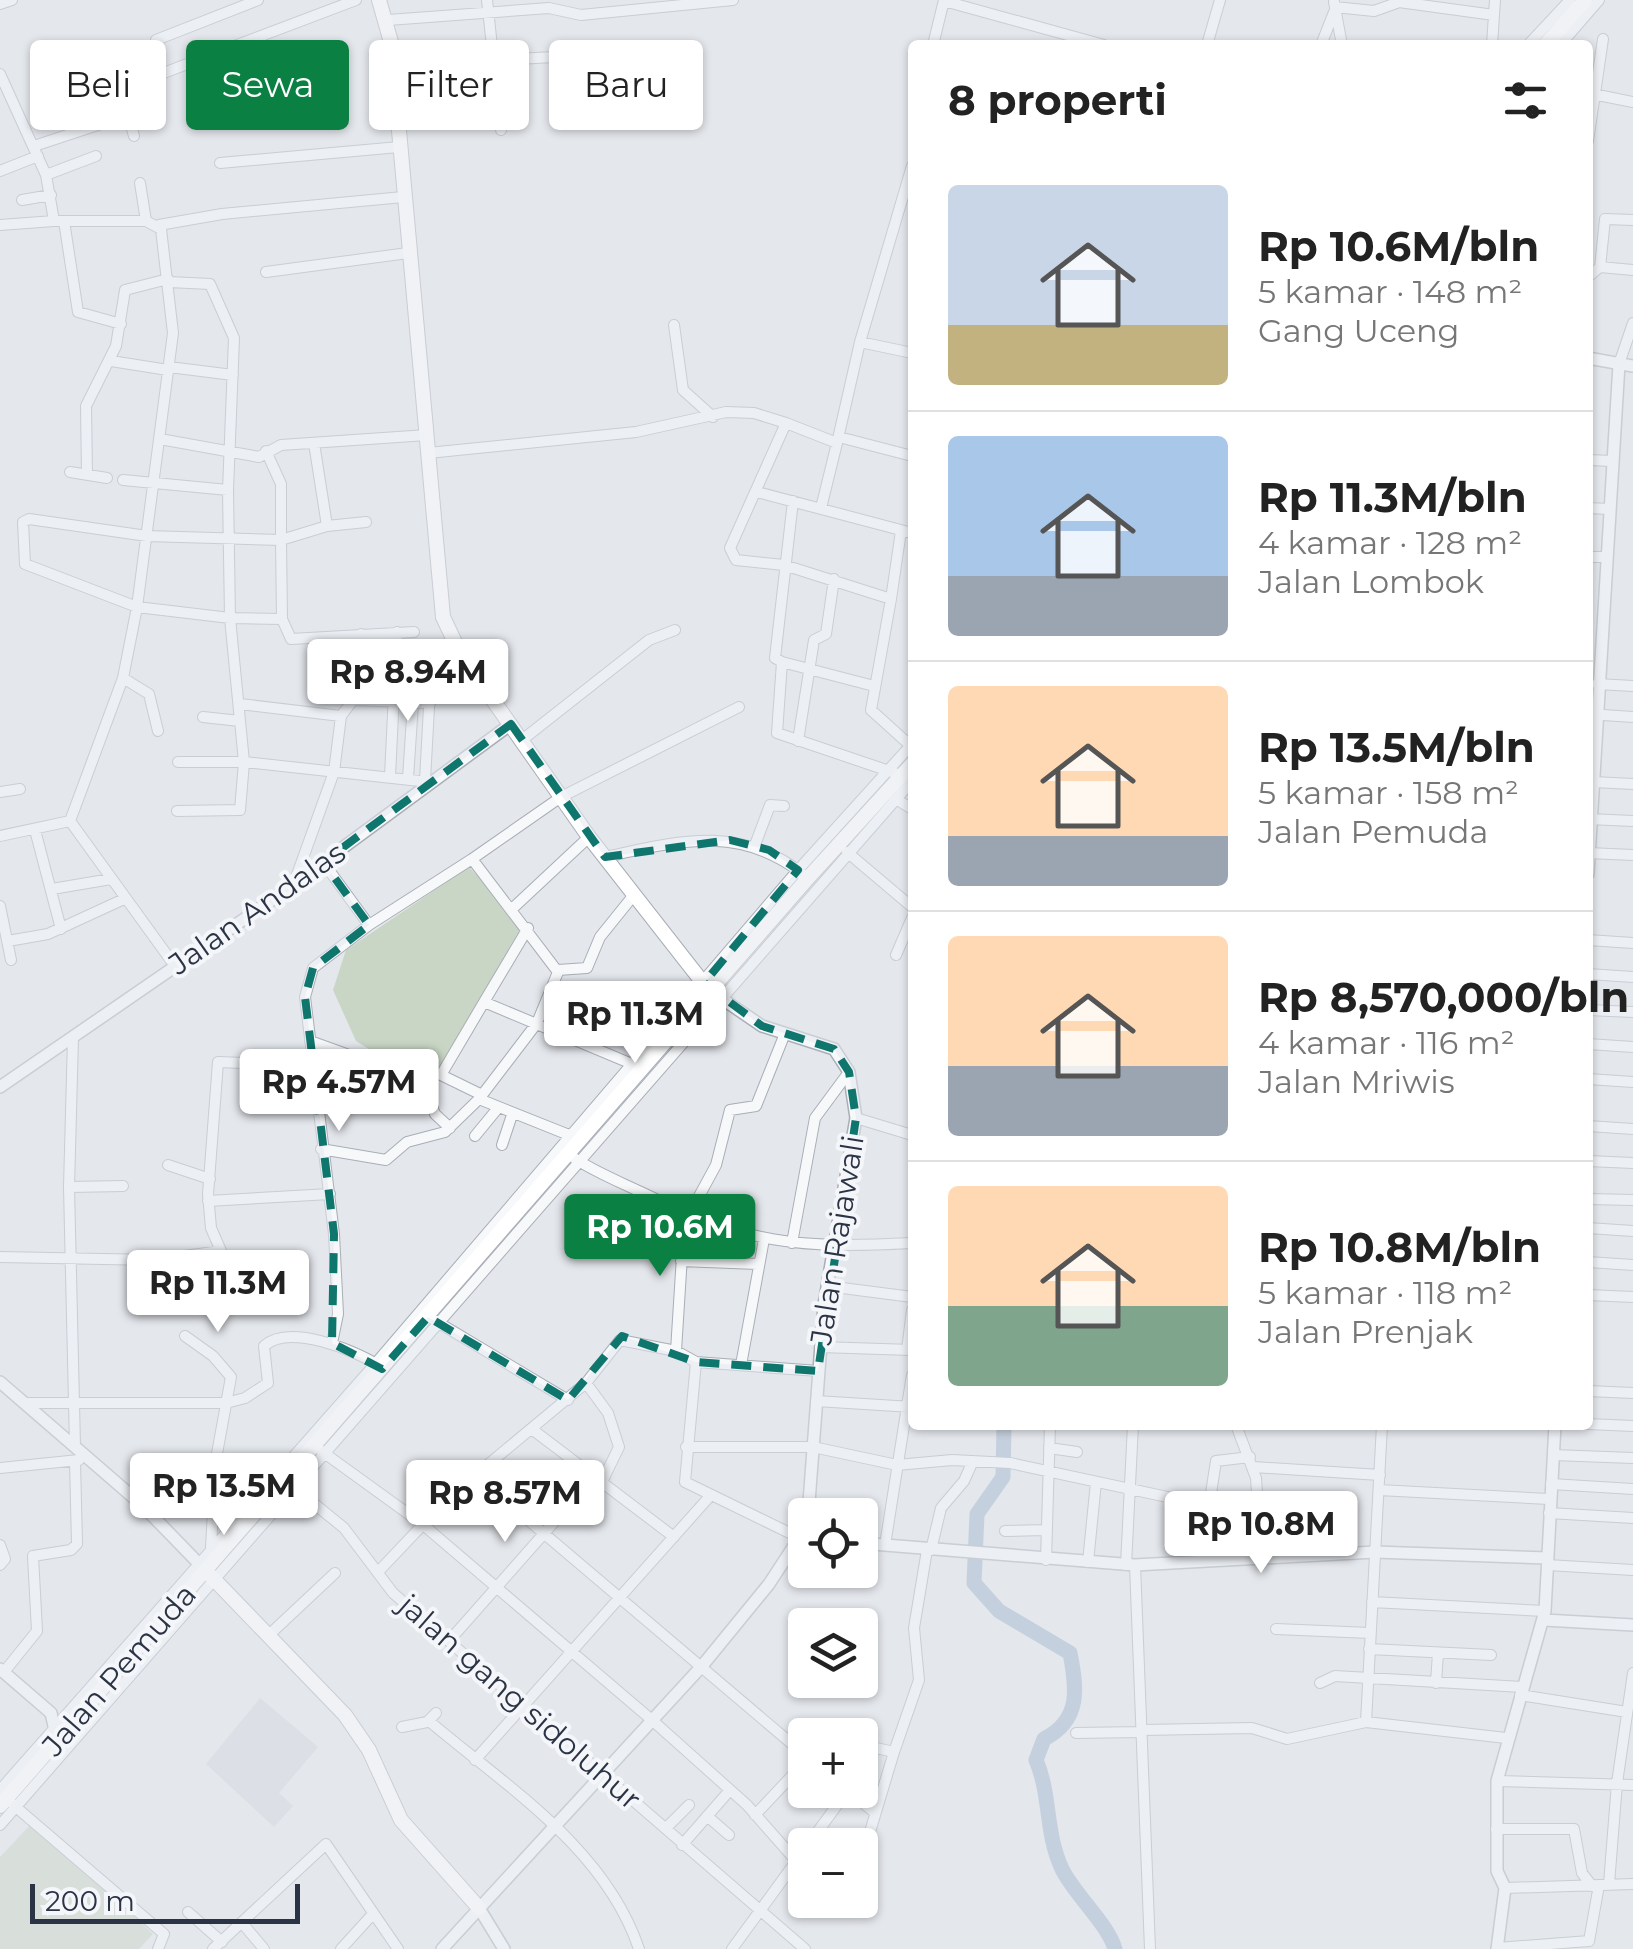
<!DOCTYPE html>
<html lang="id">
<meta charset="utf-8">
<style>
body{margin:0;font-family:Montserrat,sans-serif;background:#f2f2f2;color:#222;height:100vh;display:flex;flex-direction:column;font-size:38px;white-space:nowrap}
*{box-sizing:border-box;margin:0}
p{font-size:32px;color:#767676}
.icon{flex:none;width:55px;height:55px;fill:none;stroke:currentColor;stroke-width:2;stroke-linecap:round;stroke-linejoin:round}
.map{position:relative;flex:1;overflow:hidden}
.side{position:absolute;left:908px;top:40px;width:685px;height:1390px;display:flex;flex-direction:column;background:#fff;border-radius:10px;box-shadow:0 2px 8px #0004}
.side>*{flex:none}
.top-card{position:absolute;left:30px;top:40px;width:728px;height:90px;display:flex;gap:20px}
.controls{position:absolute;left:788px;top:1498px;display:grid;gap:20px}
.controls a{display:grid;place-items:center;width:90px;height:90px;border-radius:10px;background:#fff;box-shadow:0 2px 8px #0004;font-size:50px}
.scale{position:absolute;left:30px;bottom:25px;width:270px;box-sizing:border-box;padding-left:10px;border:5px solid #2b3445;border-top:0;font-size:28px;line-height:35px;white-space:nowrap;color:#2b3445;-webkit-text-stroke:8px #f4f6f9;paint-order:stroke}
.price{position:absolute;translate:-50% -85px;padding:0 22px;border-radius:10px;background:#fff;color:#222;font-size:32px;line-height:65px;filter:drop-shadow(0 2px 5px #0008)}
.price::after{content:'';position:absolute;left:50%;top:60px;width:30px;height:22px;margin-left:-15px;background:inherit;clip-path:polygon(0 0,100% 0,50% 100%)}
.price.current{background:#0b8043;color:#fff}
ul{padding:0;list-style:none}
li{display:flex;align-items:center;gap:30px;height:250px;padding:0 40px}
li+li{border-top:2px solid #e0e0e0}
li span{display:grid;place-items:center;flex:none;width:280px;height:200px;border-radius:10px;color:#555}
li>.icon{margin-inline-start:auto}
span .icon{width:120px;height:120px;fill:#fffc;stroke-width:1}
li b{font-size:42px}
h2{display:flex;justify-content:space-between;align-items:center;height:120px;padding:0 40px;font-size:42px}
.chip{padding:0 35px;border-radius:10px;background:#fff;box-shadow:0 2px 8px #0004;font-size:35px;line-height:90px}
.chip.current{background:#0b8043;color:#fff}
.map>svg:first-child{display:block}
.built{fill:#d2d6de}
.green{fill:#c9d6c5}
.lines{fill:none;stroke-linecap:round;stroke-linejoin:round}
.river{stroke:#9fb4cc;stroke-width:15}
.minor-casing{stroke:#a9aeb7;stroke-width:12}
.tertiary-casing{stroke:#a9aeb7;stroke-width:14}
.secondary-casing{stroke:#a9aeb7;stroke-width:16}
.minor{stroke:#f7f8fa;stroke-width:10}
.tertiary{stroke:#f7f8fa;stroke-width:11}
.secondary{stroke:#fff;stroke-width:14}
.marked{fill:none;stroke:#0f766e;stroke-width:8;stroke-dasharray:20 12;stroke-linejoin:round}
.labels{text-anchor:middle;dominant-baseline:central;stroke-width:8;stroke-linejoin:round;paint-order:stroke}
.street-label{font-size:30px;fill:#2b3445;stroke:#f4f6f9}
</style>
<div class="map">
<svg width="1633" height="1949" viewBox="0 0 1633 1949">
<rect width="100%" height="100%" fill="#e4e7ec"/>
<path class="built" d="M 260,1698 L 318,1747 L 279,1793 L 293,1806 L 274,1827 L 206,1764 Z"/>
<path class="green" d="M 469,867 L 528,928 L 444,1075 L 372,1051 L 356,1041 L 333,990 L 346,950 Z
M 32,1823 L 153,1934 L 139,1949 L 0,1949 L 0,1857 Z"/>
<g class="lines">
<path class="river" d="M 1004,1425 L 1003,1477 L 977,1514 L 974,1583 L 999,1611 L 1070,1653 C 1077,1689 1081,1720 1044,1739 L 1036,1760 C 1051,1795 1045,1833 1062,1869 C 1074,1894 1108,1924 1115,1949"/>
<defs>
<path id="minor" d="M 487,0 L 501,130
M 944,1 L 1104,45
M 1334,2 L 1342,45
M 1399,2 L 1494,15
M 0,4 L 12,0
M 1335,7 L 1374,11 L 1402,1
M 388,20 L 549,8 L 581,15 L 733,0
M 156,40 L 258,0
M 933,45 L 944,0
M 1207,45 L 1220,0
M 1321,45 L 1334,12
M 1492,45 L 1495,0
M 1528,45 L 1570,0
M 1560,45 L 1599,0
M 393,66 L 554,57
M 0,74 L 46,175 L 54,221 L 146,221 L 161,229 L 173,333 L 137,607 L 123,678 L 70,821 L 175,966
M 1588,93 L 1633,102
M 128,115 L 134,136
M 1588,141 L 1603,39
M 34,146 L 128,115 L 153,77 L 356,0
M 220,163 L 399,147
M 912,166 L 860,342 L 837,443 L 786,423 L 730,548 L 736,560 L 784,565 L 891,599 L 871,710 L 912,747
M 0,171 L 38,156
M 46,175 L 96,156
M 140,183 L 146,221
M 22,200 L 51,195
M 64,221 L 78,312 L 121,324
M 0,225 L 54,221
M 159,225 L 222,214 L 403,197
M 1600,267 L 1605,219 L 1633,220
M 266,272 L 408,253
M 1588,277 L 1600,267 L 1633,270
M 169,282 L 210,284 L 234,338 L 228,490 L 230,618 L 244,762 L 429,782
M 674,325 L 683,390 L 713,417
M 860,342 L 912,353
M 111,361 L 168,370
M 1619,364 L 1633,323
M 169,367 L 233,375
M 839,437 L 912,456
M 160,439 L 259,457 L 281,445 L 427,435
M 266,451 L 281,484 L 281,540 L 327,526 L 314,443
M 428,453 L 636,432 L 726,412 L 754,413 L 786,423
M 1588,460 L 1613,461
M 70,472 L 107,478
M 87,474 L 86,406 L 116,346 L 125,290 L 168,279
M 123,480 L 228,490
M 757,492 L 912,533
M 793,501 L 775,658 L 782,662 L 777,733 L 895,773
M 821,508 L 837,443
M 1588,508 L 1610,509
M 29,519 L 147,536 L 281,540 L 282,619 L 230,618 L 137,607 L 25,564 L 23,522 Z
M 327,526 L 366,522
M 1588,557 L 1606,557
M 891,599 L 901,531
M 282,619 L 291,639 L 414,632
M 782,662 L 874,686
M 123,678 L 149,694 L 158,731
M 1597,684 L 1633,686
M 360,700 L 361,634
M 240,704 L 341,716 L 334,772 L 294,883
M 1588,714 L 1633,717
M 341,716 L 353,700 L 430,703
M 203,717 L 240,721
M 522,740 L 649,640 L 675,630
M 798,741 L 814,640 L 826,634 L 834,579
M 390,776 L 397,632
M 408,778 L 413,703
M 425,780 L 431,671
M 1593,782 L 1633,784
M 0,792 L 20,789
M 896,799 L 912,809
M 177,811 L 240,810 L 244,762 L 178,762
M 1588,819 L 1633,821
M 35,830 L 61,929
M 0,836 L 70,821
M 755,845 L 770,805 L 784,806
M 847,852 L 912,907
M 1588,853 L 1633,855
M 605,857 C 679,841 739,824 803,874
M 472,859 L 561,797 L 739,707
M 52,889 L 111,879
M 0,906 L 11,960
M 513,908 L 589,837
M 528,928 L 484,1002 L 632,1064
M 1588,940 L 1633,943
M 8,941 L 48,934 L 124,899
M 896,955 L 912,918
M 558,970 L 587,968 L 600,937 L 633,896
M 1588,974 L 1633,977
M 553,986 L 658,1034
M 1588,1010 L 1633,1012
M 73,1038 L 69,1187 L 75,1446
M 310,1041 L 404,1075 L 426,1091 L 435,1114 L 450,1128
M 1588,1044 L 1633,1047
M 1588,1079 L 1633,1082
M 482,1095 L 441,1075 L 484,1002
M 479,1099 L 569,1135
M 856,1118 L 912,1135
M 1588,1126 L 1633,1129
M 475,1136 L 498,1108
M 502,1145 L 512,1115
M 321,1149 L 386,1160 L 407,1142 L 445,1132 L 479,1099 L 537,1023 L 558,972 L 472,859 L 369,925 L 323,862
M 574,1158 C 595,1172 620,1182 643,1193 C 748,1244 797,1249 912,1243
M 1588,1161 L 1633,1163
M 168,1165 L 210,1179
M 69,1187 L 123,1186
M 1588,1199 L 1633,1200
M 208,1201 L 330,1194
M 1588,1228 L 1633,1231
M 792,1243 L 815,1118 L 849,1072
M 646,1249 L 681,1251
M 0,1257 L 155,1260 L 221,1251 L 211,1228 L 208,1194 L 218,1062 L 297,1065 L 313,1074
M 681,1261 L 758,1264
M 1588,1262 L 1633,1265
M 827,1286 L 912,1297
M 1588,1295 L 1633,1297
M 434,1320 L 568,1400
M 185,1336 L 213,1356 L 231,1377 L 216,1459 L 211,1547
M 332,1343 L 338,1314 L 334,1234 L 305,997 L 313,968 L 369,925
M 820,1347 L 912,1350
M 907,1350 L 912,1310
M 676,1351 L 684,1224 L 716,1165 L 730,1110 L 756,1106 L 784,1036
M 696,1362 L 685,1482 L 802,1539
M 741,1365 L 764,1239
M 586,1383 L 608,1413 L 619,1447 L 601,1484
M 1588,1391 L 1633,1393
M 816,1401 L 912,1407
M 29,1403 L 226,1403 L 245,1398 L 268,1383 L 264,1346 C 289,1323 354,1350 378,1365
M 1588,1424 L 1633,1426
M 1236,1425 L 1256,1478 L 1261,1555
M 1382,1425 L 1366,1722 L 1506,1738
M 533,1430 L 674,1537
M 686,1447 L 813,1447 L 897,1465 L 952,1460 L 1010,1463 L 1260,1517
M 1049,1448 L 1077,1452
M 320,1450 L 421,1523 L 653,1721 L 747,1805 L 805,1871
M 1553,1455 L 1633,1458
M 1254,1467 L 1380,1475
M 0,1468 L 79,1460
M 475,1475 L 805,1755
M 1551,1484 L 1633,1489
M 291,1485 L 344,1528 L 393,1593 L 805,1949
M 1379,1490 L 1549,1499
M 1209,1506 L 1216,1461 L 1250,1457
M 1549,1513 L 1633,1518
M 1005,1531 L 1046,1530
M 0,1545 L 5,1559 L 0,1565
M 885,1545 L 912,1375
M 931,1550 L 941,1508 L 964,1481 L 973,1461
M 1046,1560 L 1050,1425
M 1088,1562 L 1096,1482
M 1126,1565 L 1133,1425
M 1135,1565 L 1150,1949
M 1547,1565 L 1633,1570
M 378,1572 L 449,1497 L 586,1383 L 620,1340 L 676,1351 L 696,1362 L 818,1371
M 1372,1602 L 1545,1611
M 1276,1629 L 1370,1633
M 270,1634 L 335,1573
M 449,1641 L 593,1478
M 1369,1649 L 1491,1655
M 4,1672 L 37,1631 L 33,1556 L 71,1550 L 77,1544 L 75,1461
M 1320,1683 L 1335,1676 L 1522,1687
M 1436,1683 L 1438,1653
M 1520,1695 L 1627,1712
M 429,1721 C 507,1787 605,1848 639,1949
M 402,1727 L 427,1722 L 436,1713
M 1142,1730 L 1252,1728 L 1287,1739 L 1366,1722
M 1076,1733 L 1142,1732
M 834,1735 L 840,1729
M 475,1760 L 710,1496
M 860,1771 L 876,1748 L 894,1752 L 919,1680 L 914,1628 L 927,1550
M 1497,1781 L 1633,1785
M 0,1790 L 376,1363 L 798,870 L 912,744
M 847,1790 L 873,1811
M 10,1802 L 164,1934 L 158,1949
M 755,1815 L 805,1762
M 707,1816 L 729,1835
M 0,1825 L 912,781
M 666,1828 L 689,1805
M 1496,1829 L 1574,1829 L 1582,1873 L 1592,1886
M 682,1845 L 730,1790
M 808,1845 L 848,1790
M 860,1865 L 894,1752
M 1609,1884 L 1617,1783 L 1633,1673
M 1505,1888 L 1633,1884
M 838,1900 L 844,1905 L 849,1900
M 188,1912 L 222,1942
M 243,1924 L 264,1949
M 1497,1948 L 1589,1941 L 1599,1885
M 213,1949 L 326,1844 L 398,1949
M 341,1949 L 371,1916
M 732,1949 L 805,1849"/>
<path id="tertiary" d="M 1588,358 L 1633,366
M 1588,874 L 1619,364
M 721,998 L 762,1026 L 834,1049 L 849,1072 L 856,1118 L 824,1305 L 808,1515
M 0,1087 L 269,902 L 511,724
M 0,1382 L 141,1504 L 206,1571
M 860,1543 L 1135,1565 L 1375,1552 L 1548,1558
M 1544,1620 L 1633,1625
M 0,1669 L 51,1713 L 54,1726 L 64,1732
M 479,1908 L 504,1949
M 442,1949 L 702,1666 L 769,1584 L 805,1529
M 1497,1949 L 1505,1888 L 1497,1871 L 1497,1781 L 1545,1611 L 1555,1425"/>
<path id="secondary" d="M 379,0 L 391,42 L 443,617 L 460,653 L 589,837 L 700,979 L 721,998
M 1545,45 L 1585,0
M 206,1571 L 345,1715 L 369,1750 L 401,1820 L 479,1908
M 0,1806 L 808,878 L 912,764"/>
</defs>
<use href="#minor" class="minor-casing"/>
<use href="#tertiary" class="tertiary-casing"/>
<use href="#secondary" class="secondary-casing"/>
<use href="#minor" class="minor"/>
<use href="#tertiary" class="tertiary"/>
<use href="#secondary" class="secondary"/>
</g>
<path d="M0 0H1633V1949H0ZM 511,724 L 605,857 L 730,840 L 769,850 L 798,870 L 704,983 L 762,1026 L 834,1049 L 849,1072 L 856,1118 L 818,1371 L 696,1362 L 622,1336 L 568,1400 L 428,1317 L 382,1369 L 332,1343 L 334,1234 L 305,997 L 313,968 L 369,925 L 323,862 Z" fill="#e4e7ec" fill-opacity=".55" fill-rule="evenodd"/>
<path class="marked" d="M 511,724 L 605,857 L 730,840 L 769,850 L 798,870 L 704,983 L 762,1026 L 834,1049 L 849,1072 L 856,1118 L 818,1371 L 696,1362 L 622,1336 L 568,1400 L 428,1317 L 382,1369 L 332,1343 L 334,1234 L 305,997 L 313,968 L 369,925 L 323,862 Z"/>
<g class="labels">
<g class="street-label">
<text transform="translate(257 908) rotate(-35)">Jalan Andalas</text>
<text transform="translate(837 1240) rotate(-81)">Jalan Rajawali</text>
<text transform="translate(119 1670) rotate(-49)">Jalan Pemuda</text>
<text transform="translate(520 1702) rotate(41)">jalan gang sidoluhur</text>
</g>
</g>
</svg>
<div class="controls">
<a><svg class="icon" aria-label="locate" viewBox="0 0 24 24"><circle cx="12" cy="12" r="6"/><path d="M12 2v4M12 18v4M2 12h4M18 12h4"/></svg></a>
<a><svg class="icon" aria-label="layers" viewBox="0 0 24 24"><path d="M12 4l9 5-9 5-9-5zM3 14l9 5 9-5"/></svg></a>
<a>+</a>
<a>−</a>
</div>
<div class="scale">200 m</div>
<b class="price" style="left:408px;top:724px">Rp 8.94M</b>
<b class="price" style="left:635px;top:1066px">Rp 11.3M</b>
<b class="price" style="left:339px;top:1134px">Rp 4.57M</b>
<b class="price current" style="left:660px;top:1279px">Rp 10.6M</b>
<b class="price" style="left:218px;top:1335px">Rp 11.3M</b>
<b class="price" style="left:224px;top:1538px">Rp 13.5M</b>
<b class="price" style="left:505px;top:1545px">Rp 8.57M</b>
<b class="price" style="left:1261px;top:1576px">Rp 10.8M</b>
<div class="top-card">
<a class="chip">Beli</a>
<a class="chip current">Sewa</a>
<a class="chip">Filter</a>
<a class="chip">Baru</a>
</div>
<section class="side">
<h2>8 properti<svg class="icon" aria-label="filters" viewBox="0 0 24 24"><path d="M4 7h16M4 17h16"/><circle cx="9" cy="7" r="2"/><circle cx="15" cy="17" r="2"/></svg></h2>
<ul>
<li><span style="background:linear-gradient(#c9d6e8 70%,#c2b280 0)"><svg class="icon" aria-label="home" viewBox="0 0 24 24"><path d="M3 11l9-7 9 7M6 9v11h12V9"/></svg></span><div><b>Rp 10.6M/bln</b><p>5 kamar · 148 m²</p><p>Gang Uceng</p></div></li>
<li><span style="background:linear-gradient(#a9c7e8 70%,#9aa5b1 0)"><svg class="icon" aria-label="home" viewBox="0 0 24 24"><path d="M3 11l9-7 9 7M6 9v11h12V9"/></svg></span><div><b>Rp 11.3M/bln</b><p>4 kamar · 128 m²</p><p>Jalan Lombok</p></div></li>
<li><span style="background:linear-gradient(#ffd9b3 75%,#9aa5b1 0)"><svg class="icon" aria-label="home" viewBox="0 0 24 24"><path d="M3 11l9-7 9 7M6 9v11h12V9"/></svg></span><div><b>Rp 13.5M/bln</b><p>5 kamar · 158 m²</p><p>Jalan Pemuda</p></div></li>
<li><span style="background:linear-gradient(#ffd9b3 65%,#9aa5b1 0)"><svg class="icon" aria-label="home" viewBox="0 0 24 24"><path d="M3 11l9-7 9 7M6 9v11h12V9"/></svg></span><div><b>Rp 8,570,000/bln</b><p>4 kamar · 116 m²</p><p>Jalan Mriwis</p></div></li>
<li><span style="background:linear-gradient(#ffd9b3 60%,#7fa58c 0)"><svg class="icon" aria-label="home" viewBox="0 0 24 24"><path d="M3 11l9-7 9 7M6 9v11h12V9"/></svg></span><div><b>Rp 10.8M/bln</b><p>5 kamar · 118 m²</p><p>Jalan Prenjak</p></div></li>
</ul>
</section>
</div>
